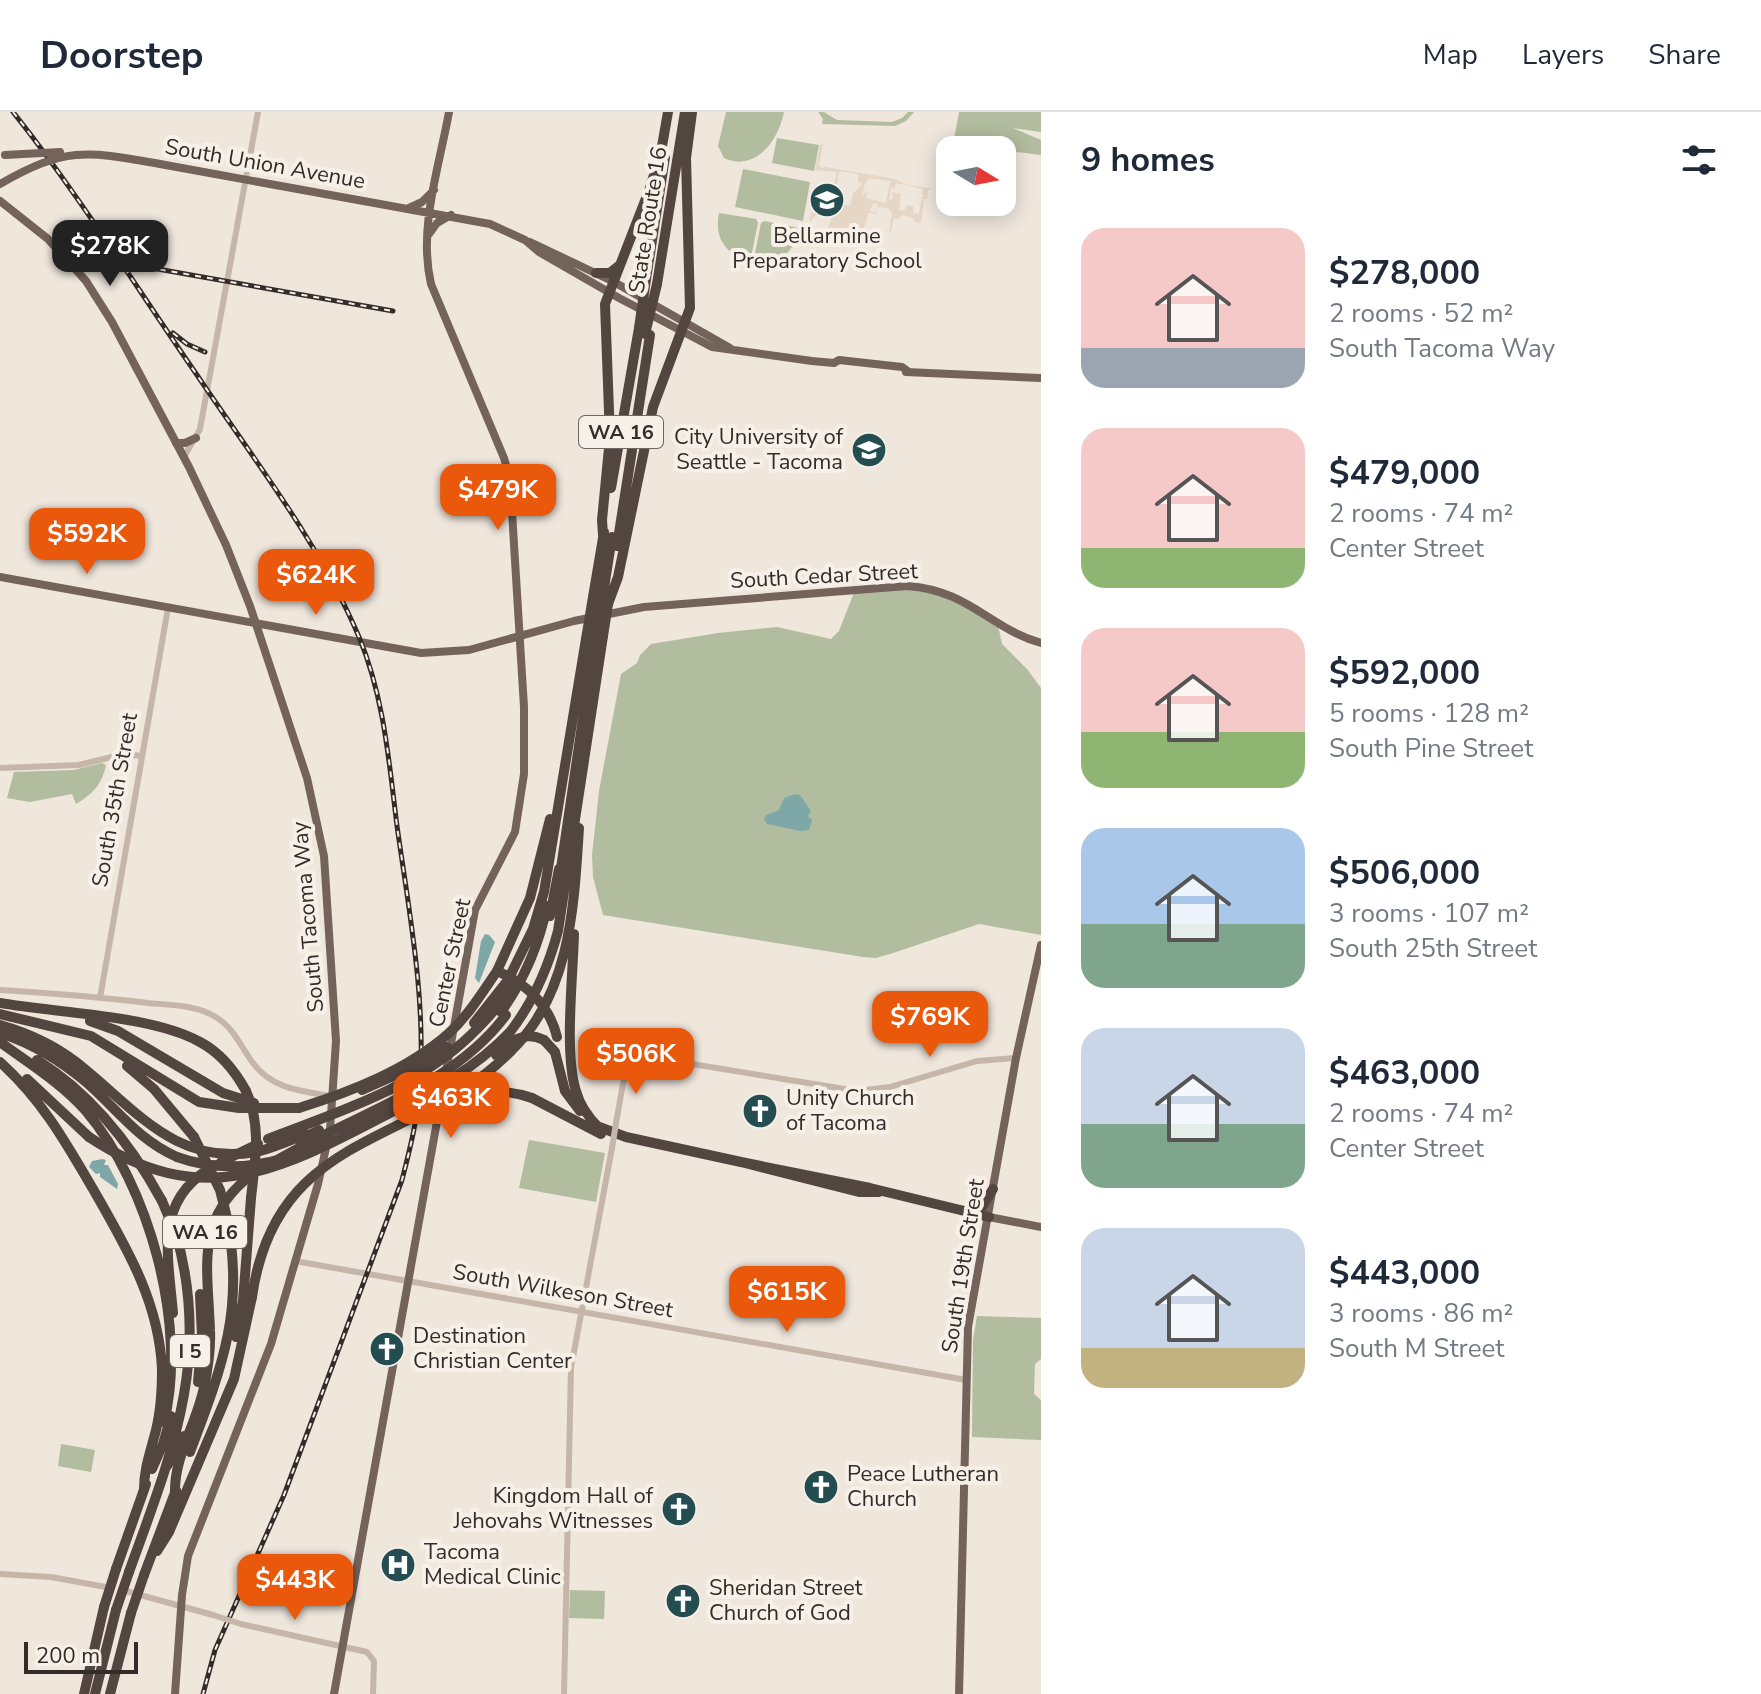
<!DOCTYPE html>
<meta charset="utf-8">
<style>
body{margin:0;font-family:"Nunito Sans",sans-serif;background:#f2f2f3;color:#1f2937;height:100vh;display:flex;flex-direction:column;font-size:30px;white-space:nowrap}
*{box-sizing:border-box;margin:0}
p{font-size:26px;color:#747a83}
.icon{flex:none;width:44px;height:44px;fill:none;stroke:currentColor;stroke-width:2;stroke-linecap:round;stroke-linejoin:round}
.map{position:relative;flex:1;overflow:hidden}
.side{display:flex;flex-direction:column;background:#fff;width:720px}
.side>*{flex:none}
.needle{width:52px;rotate:100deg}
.fabs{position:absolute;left:936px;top:24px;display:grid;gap:16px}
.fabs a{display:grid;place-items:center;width:80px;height:80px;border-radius:16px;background:#fff;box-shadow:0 4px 20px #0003;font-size:40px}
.scale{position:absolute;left:24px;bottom:20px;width:114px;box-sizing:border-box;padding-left:8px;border:4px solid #332c28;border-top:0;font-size:22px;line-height:28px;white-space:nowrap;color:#332c28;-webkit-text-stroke:6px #f7f0e8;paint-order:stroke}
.price{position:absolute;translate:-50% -68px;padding:0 18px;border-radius:16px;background:#ea580c;color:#fff;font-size:26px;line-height:52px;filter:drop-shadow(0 2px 4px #0008)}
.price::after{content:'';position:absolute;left:50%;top:48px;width:24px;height:18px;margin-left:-12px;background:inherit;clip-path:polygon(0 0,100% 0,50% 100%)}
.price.on{background:#222;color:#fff}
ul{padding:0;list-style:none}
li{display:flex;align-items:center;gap:24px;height:200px;padding:0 40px}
li span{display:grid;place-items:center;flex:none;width:224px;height:160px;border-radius:24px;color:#555}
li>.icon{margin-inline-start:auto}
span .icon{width:96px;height:96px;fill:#fffc;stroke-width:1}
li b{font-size:34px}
h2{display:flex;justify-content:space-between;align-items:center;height:96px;padding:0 40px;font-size:34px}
header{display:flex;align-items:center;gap:48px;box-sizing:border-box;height:112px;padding:0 40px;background:#fff;border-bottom:2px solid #e0e1e3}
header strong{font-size:38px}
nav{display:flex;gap:44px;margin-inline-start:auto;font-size:28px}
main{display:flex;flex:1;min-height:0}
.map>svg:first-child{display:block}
.green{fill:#b2bc9e}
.plaza{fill:#e5d6c5;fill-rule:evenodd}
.water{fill:#7ea7a8}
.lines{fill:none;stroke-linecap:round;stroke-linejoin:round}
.minor{stroke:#c5b6a9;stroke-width:6}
.major{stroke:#73635b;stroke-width:8}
.highway{stroke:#534640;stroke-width:10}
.rail-casing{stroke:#332c28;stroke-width:5}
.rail{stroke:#f7f0e8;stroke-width:2;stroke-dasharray:6;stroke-linecap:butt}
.minor-bridge{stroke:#c5b6a9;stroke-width:6}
.major-bridge{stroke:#73635b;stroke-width:8}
.highway-bridge{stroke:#534640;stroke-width:10}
.labels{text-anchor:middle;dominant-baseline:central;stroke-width:8;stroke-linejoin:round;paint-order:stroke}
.shield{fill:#f7f0e8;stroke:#6e6762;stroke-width:2}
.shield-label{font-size:20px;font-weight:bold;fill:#332c28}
.street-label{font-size:22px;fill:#332c28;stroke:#f7f0e8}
.poi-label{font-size:22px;fill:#332c28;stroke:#f7f0e8;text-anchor:start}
</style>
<header>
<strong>Doorstep</strong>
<nav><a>Map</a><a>Layers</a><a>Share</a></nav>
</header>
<main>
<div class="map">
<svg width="1041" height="1582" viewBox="0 0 1041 1582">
<rect width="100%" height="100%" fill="#efe6dc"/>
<path class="green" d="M 726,0 L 784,0 C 779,27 756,61 724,46 L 718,34 Z
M 818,0 L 824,0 L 837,8 L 892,10 L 902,6 L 908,0 L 914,0 L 906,9 L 895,14 L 822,12 L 823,7 Z
M 959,0 L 1041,0 L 1041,20 L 1013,16 L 1041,28 L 1041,43 L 1017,40 L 1002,52 L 1002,38 L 952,38 Z
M 777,26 L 819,33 L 814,59 L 772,51 Z
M 743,57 L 810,70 L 803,109 L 735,95 Z
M 719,101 L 756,107 L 758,111 L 750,150 C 726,142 714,127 719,101 Z
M 764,109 L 799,116 C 795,140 778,155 753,151 L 761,111 Z
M 855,478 L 938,478 L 998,513 L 1002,532 L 1027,557 L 1041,576 L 1041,823 L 979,812 L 893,841 L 876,846 L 863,845 L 603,803 L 593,765 L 592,743 L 599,679 L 621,562 L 637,551 L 640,543 L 651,532 L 718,521 L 777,515 L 831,527 L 839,519 Z
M 102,651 L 106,653 C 102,672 93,682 76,692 L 72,682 L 30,690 L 7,686 L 14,660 L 74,658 Z
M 529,1028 L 605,1041 L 596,1090 L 519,1076 Z
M 977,1204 L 1041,1206 L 1041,1247 L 1035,1252 L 1034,1282 L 1041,1288 L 1041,1328 L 972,1325 L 973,1228 Z
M 61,1332 L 95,1338 L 91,1360 L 58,1354 Z
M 570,1478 L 605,1479 L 604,1507 L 569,1506 Z"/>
<path class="plaza" d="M 820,32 L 823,32 L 819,53 L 821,56 L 825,55 L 895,67 L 907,73 L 934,77 L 928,78 L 927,87 L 924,87 L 921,111 L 916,110 L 913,106 L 902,103 L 899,107 L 894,106 L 891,119 L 889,121 L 892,102 L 888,96 L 877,95 L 878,92 L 873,91 L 870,99 L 876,101 L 878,97 L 877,102 L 868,101 L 864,116 L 877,122 L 876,129 L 875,124 L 863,122 L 861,135 L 861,129 L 858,129 L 860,126 L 856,120 L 851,122 L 837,117 L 827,118 L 832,106 L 816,103 L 809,110 L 811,100 L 824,102 L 815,96 L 816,94 L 831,102 L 836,90 L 850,94 L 853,82 L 861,73 L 861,69 L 858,71 L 858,62 L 839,59 L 837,72 L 834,72 L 837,60 L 815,58 ZM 870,66 L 890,69 L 886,91 L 866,86 L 867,78 L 862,84 L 865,71 ZM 896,71 L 923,77 L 922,83 L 927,84 L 922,85 L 919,102 L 913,101 L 914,95 L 906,93 L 905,98 L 899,98 L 901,82 L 892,80 L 893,87 L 889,88 L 891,74 L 894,78 Z"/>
<path class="water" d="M 795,682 L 800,683 L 811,699 L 808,704 L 812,708 L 809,718 L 800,719 L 767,712 L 764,707 L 766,703 L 779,698 L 784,686 Z
M 485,822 L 489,823 L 495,830 L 479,871 L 475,866 L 481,829 Z
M 102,1047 L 106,1048 L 104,1053 L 108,1053 L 118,1072 L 117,1077 L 100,1065 L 100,1061 L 96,1062 L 89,1055 L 92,1049 Z"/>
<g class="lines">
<path class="minor" d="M 184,345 L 200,317 L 258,0
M 0,656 L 79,653 L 124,642 L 141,644
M 0,878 C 49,881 99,885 148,891 C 170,893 195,893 214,904 C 234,915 240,934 253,951 C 272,977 301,979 330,984
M 100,886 L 168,496
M 616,1011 L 626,955 L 630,948 L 637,943 L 857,979 L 890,975 L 977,949 L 1016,946
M 295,1149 L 966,1268
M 0,1462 L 51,1465 L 111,1476
M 122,1478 L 213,1503
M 241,1512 L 367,1540 L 374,1549 L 373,1582
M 564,1582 L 571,1256 L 612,1036"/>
<path class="major" d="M 160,52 L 490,112 L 525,128 L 539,140 L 619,186 L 712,235 L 812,249 L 834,251 L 839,248 L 902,255 L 909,260
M 0,89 L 48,127 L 86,169 L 112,210 L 189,355 L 226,433 L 250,494 L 307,666 L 324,744 L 336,929 L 330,1018 L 318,1072 L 271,1232 L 188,1444 L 182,1483 L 175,1582
M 409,96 L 422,90 L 434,78
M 429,122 L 437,111 L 451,103
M 530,130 L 614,170 L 730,236
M 906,260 L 1041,266
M 176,331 L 185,331 L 196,326
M 0,465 L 421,541 L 469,538 L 574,509 L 644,495 L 907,474 C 969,478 989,516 1041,531
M 989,1105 L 1041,1115
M 334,1582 L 475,798 L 515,720 L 524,662 L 524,595 L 510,367 L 504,346 L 431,172 C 418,116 439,56 449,0
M 959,1582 L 968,1215 L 1016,946 L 1041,833"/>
<path class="highway" d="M 596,161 L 610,161 L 620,153
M 646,167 L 665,45
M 657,172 L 685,0
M 611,376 L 639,216
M 603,423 L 602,408 L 610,326 L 605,192 L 650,76 L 661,40 L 668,0
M 617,434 L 650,223
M 603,482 L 612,425
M 593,485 L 604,420
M 608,492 L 618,465 L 653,295 L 690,196 L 686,46 L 692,0
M 560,763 L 595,525
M 550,804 L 559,757
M 574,822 C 573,864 564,942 576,979 C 580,994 589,1006 599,1016
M 497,859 L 530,786 L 550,707
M 508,868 L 533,817 L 544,780 L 586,527
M 0,891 C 57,901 151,903 200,930 C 221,941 235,959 246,979
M 501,900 C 524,868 539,833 547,794
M 0,902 L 91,924 L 199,990 L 239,996 L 299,996
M 90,909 L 118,919 L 223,981 L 254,991
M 0,913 C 28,921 53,932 76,950 C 134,995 176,1057 260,1039 C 276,1035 291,1028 306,1022
M 510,920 C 534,889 548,856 558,819 L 603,524
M 0,921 C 31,931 61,949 86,970 C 117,997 138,1028 177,1045
M 544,928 L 555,940 L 565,979 L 580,999
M 0,930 C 30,952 61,971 86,999 C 149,1073 188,1214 164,1310
M 511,939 C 571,881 574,793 579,716
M 37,948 C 92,982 132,1034 162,1089
M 0,950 C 42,988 65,1029 93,1077 C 126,1135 159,1189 162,1257 C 162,1277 161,1298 156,1318 C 151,1338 144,1356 144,1377
M 127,954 L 154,977 L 194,1025
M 27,967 L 89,1025
M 532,986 L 601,1022
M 594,1013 L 626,1025 L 741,1050
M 300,1028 L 319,1018
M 279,1047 L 312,1029
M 879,1080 L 859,1080 L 741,1050 L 870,1076 L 989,1105
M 970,1099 L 982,1095 L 993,1077
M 173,1201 C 168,1142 153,1086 216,1053
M 236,1225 L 243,1189 L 251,1086
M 198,1270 L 202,1224 L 200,1182
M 190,1340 C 222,1255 245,1198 227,1106
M 167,1354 L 184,1324
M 152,1357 L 163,1332 L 171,1304
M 175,1381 C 174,1344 197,1311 204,1275 C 208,1256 211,1238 210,1219 C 208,1153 193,1103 258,1058
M 157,1439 L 169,1420 L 234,1267 L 252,1185
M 116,1457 L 146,1372
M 129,1460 C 171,1343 212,1248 176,1122
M 144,1463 L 176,1378
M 84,1582 L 104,1495
M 95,1582 L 116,1498
M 110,1582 L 131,1501"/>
<defs>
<path id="rail" d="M 13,0 C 79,83 136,175 197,263 C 254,348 319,430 359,525 C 384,585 389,650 397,714 C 409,799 426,887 420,973 C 418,1005 410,1037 402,1068 L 284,1383 L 215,1538 L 203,1582
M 117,137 L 135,150 L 152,156 L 393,199
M 173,221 L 187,232 L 205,240"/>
</defs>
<use href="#rail" class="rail-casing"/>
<use href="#rail" class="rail"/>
<path class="minor-bridge" d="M 612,1036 L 616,1011
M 213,1503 L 241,1512"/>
<path class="major-bridge" d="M 5,43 L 60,40
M 0,72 C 66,34 87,39 160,52"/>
<path class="highway-bridge" d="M 639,216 L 646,167
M 645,222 L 657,172
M 603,524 L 608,492
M 595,525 L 603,482
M 586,527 L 593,485
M 474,911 L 508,868
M 496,943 C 511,929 524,918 544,928
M 362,978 L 416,954 L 447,935
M 246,979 C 262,1014 255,1049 251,1086
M 452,990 C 479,978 504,976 532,986
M 299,996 C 350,980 407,958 448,922 C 468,904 482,881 497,859 C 527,872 549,892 557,925
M 89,1025 C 201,1099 277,1060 384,1004 C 430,980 474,958 510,920
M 194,1025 L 220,1078 L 227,1106
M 268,1027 C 330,1003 402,980 455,937 C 479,918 498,894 518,870
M 312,1029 C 380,994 459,966 506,903
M 177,1045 C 213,1058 248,1057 285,1046
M 221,1050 L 258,1032
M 162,1089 L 176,1122
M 252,1185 C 276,1016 417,1036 511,939
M 104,1495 L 116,1457
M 116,1498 L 129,1460
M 131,1501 L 144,1463"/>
</g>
<defs>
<symbol id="school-disc" viewBox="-11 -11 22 22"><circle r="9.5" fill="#234d50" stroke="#f7f0e8"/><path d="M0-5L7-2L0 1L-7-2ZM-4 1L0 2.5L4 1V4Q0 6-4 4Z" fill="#fff"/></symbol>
<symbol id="university-disc" viewBox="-11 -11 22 22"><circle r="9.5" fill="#234d50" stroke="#f7f0e8"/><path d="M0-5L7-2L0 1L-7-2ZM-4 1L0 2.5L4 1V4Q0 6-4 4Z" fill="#fff"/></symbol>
<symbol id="church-disc" viewBox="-11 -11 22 22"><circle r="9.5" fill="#234d50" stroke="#f7f0e8"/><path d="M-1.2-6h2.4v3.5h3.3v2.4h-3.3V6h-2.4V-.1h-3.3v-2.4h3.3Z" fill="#fff"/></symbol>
<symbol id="hospital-disc" viewBox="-11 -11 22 22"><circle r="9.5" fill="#234d50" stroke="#f7f0e8"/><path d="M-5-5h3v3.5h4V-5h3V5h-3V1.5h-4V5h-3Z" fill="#fff"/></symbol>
</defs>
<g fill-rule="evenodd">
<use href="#school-disc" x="807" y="68" width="40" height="40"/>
<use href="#university-disc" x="849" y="318" width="40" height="40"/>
<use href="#church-disc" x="740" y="979" width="40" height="40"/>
<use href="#church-disc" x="367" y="1217" width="40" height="40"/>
<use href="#church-disc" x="801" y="1355" width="40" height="40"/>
<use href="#church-disc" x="659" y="1377" width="40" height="40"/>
<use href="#hospital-disc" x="378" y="1433" width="40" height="40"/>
<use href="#church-disc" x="663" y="1469" width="40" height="40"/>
</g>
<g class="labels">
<g class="shield">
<rect x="579" y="304" width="84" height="32" rx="6"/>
<rect x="163" y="1104" width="84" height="32" rx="6"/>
<rect x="170" y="1223" width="40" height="32" rx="6"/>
</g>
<g class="shield-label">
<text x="621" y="320">WA 16</text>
<text x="205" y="1120">WA 16</text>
<text x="190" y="1239">I 5</text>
</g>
<g class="street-label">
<text transform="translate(265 52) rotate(10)">South Union Avenue</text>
<text transform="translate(648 108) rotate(-81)">State Route 16</text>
<text transform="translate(824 464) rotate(-3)">South Cedar Street</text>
<text transform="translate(115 688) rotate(-80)">South 35th Street</text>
<text transform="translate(308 805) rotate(-95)">South Tacoma Way</text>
<text transform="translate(450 851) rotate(-78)">Center Street</text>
<text transform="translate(963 1154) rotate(-81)">South 19th Street</text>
<text transform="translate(563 1179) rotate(10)">South Wilkeson Street</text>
</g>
<g class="poi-label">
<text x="827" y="124" text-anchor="middle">Bellarmine<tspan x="827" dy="25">Preparatory School</tspan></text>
<text x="843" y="325" text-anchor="end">City University of<tspan x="843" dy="25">Seattle - Tacoma</tspan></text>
<text x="786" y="986">Unity Church<tspan x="786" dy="25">of Tacoma</tspan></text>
<text x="413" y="1224">Destination<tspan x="413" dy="25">Christian Center</tspan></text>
<text x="847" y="1362">Peace Lutheran<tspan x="847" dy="25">Church</tspan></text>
<text x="653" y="1384" text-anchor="end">Kingdom Hall of<tspan x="653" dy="25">Jehovahs Witnesses</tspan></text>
<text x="424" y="1440">Tacoma<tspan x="424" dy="25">Medical Clinic</tspan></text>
<text x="709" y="1476">Sheridan Street<tspan x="709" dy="25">Church of God</tspan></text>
</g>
</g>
</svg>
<div class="fabs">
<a><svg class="needle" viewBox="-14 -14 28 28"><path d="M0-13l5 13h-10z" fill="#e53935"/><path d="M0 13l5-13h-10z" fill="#747a83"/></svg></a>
</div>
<div class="scale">200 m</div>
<b class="price on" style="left:110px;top:176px">$278K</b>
<b class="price" style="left:498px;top:420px">$479K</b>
<b class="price" style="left:87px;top:464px">$592K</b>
<b class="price" style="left:316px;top:505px">$624K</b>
<b class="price" style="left:930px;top:947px">$769K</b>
<b class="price" style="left:636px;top:984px">$506K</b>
<b class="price" style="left:451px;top:1028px">$463K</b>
<b class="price" style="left:787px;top:1222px">$615K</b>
<b class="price" style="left:295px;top:1510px">$443K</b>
</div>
<section class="side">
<h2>9 homes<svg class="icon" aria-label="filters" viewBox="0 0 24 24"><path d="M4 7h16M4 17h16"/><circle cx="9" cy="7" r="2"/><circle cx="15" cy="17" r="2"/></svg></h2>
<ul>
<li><span style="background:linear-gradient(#f6c9c9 75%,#9aa5b1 0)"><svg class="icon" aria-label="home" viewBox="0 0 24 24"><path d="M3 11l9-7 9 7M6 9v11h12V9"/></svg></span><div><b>$278,000</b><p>2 rooms · 52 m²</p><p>South Tacoma Way</p></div></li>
<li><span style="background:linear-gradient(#f6c9c9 75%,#8fb573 0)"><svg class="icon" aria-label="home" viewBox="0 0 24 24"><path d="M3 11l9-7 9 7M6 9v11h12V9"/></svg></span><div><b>$479,000</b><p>2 rooms · 74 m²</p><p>Center Street</p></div></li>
<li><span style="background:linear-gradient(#f6c9c9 65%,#8fb573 0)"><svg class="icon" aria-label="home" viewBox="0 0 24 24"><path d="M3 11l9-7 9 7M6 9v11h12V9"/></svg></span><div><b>$592,000</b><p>5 rooms · 128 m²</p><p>South Pine Street</p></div></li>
<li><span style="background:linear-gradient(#a9c7e8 60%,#7fa58c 0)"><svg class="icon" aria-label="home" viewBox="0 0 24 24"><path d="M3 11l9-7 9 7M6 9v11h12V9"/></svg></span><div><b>$506,000</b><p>3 rooms · 107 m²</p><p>South 25th Street</p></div></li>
<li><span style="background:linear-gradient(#c9d6e8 60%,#7fa58c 0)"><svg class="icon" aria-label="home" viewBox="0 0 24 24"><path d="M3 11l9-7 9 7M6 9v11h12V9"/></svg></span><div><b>$463,000</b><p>2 rooms · 74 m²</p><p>Center Street</p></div></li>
<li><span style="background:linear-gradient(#c9d6e8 75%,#c2b280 0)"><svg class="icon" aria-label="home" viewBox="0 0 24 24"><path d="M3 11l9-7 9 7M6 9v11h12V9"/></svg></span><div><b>$443,000</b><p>3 rooms · 86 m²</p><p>South M Street</p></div></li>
</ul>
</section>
</main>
